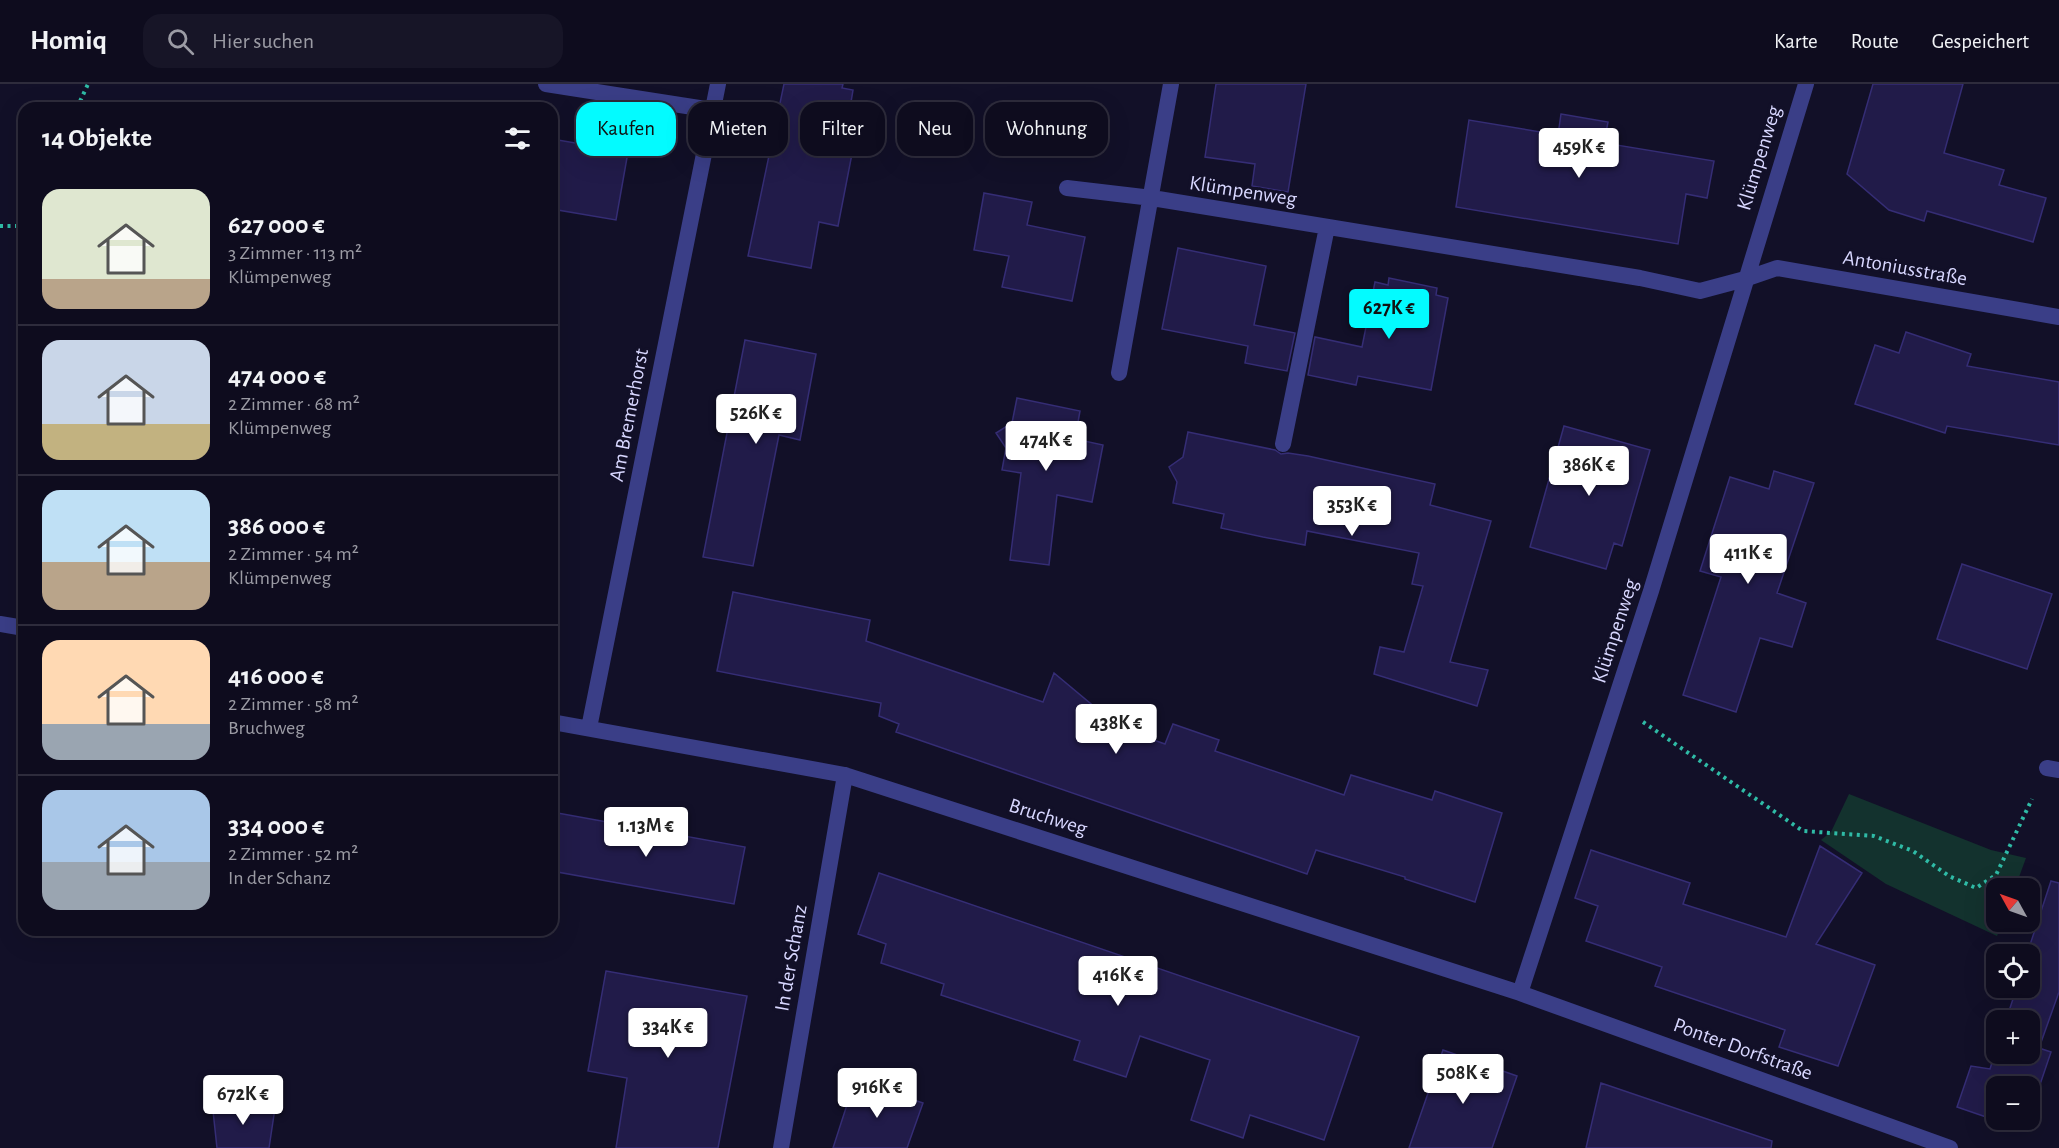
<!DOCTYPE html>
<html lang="de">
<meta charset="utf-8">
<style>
body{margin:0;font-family:"Alegreya Sans",sans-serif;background:#171527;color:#f1f3f6;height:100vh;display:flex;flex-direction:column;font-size:22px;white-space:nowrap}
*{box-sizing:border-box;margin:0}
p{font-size:20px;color:#9b9ba4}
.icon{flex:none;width:33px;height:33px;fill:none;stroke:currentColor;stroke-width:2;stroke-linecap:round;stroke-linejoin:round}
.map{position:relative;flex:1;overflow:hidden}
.sheet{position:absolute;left:18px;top:18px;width:540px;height:834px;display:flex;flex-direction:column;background:#0e0c1e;border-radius:18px;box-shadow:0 6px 24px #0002,0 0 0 2px #2e2c3c}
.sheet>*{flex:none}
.top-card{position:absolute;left:576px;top:18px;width:570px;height:54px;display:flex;gap:12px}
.needle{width:39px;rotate:310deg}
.tools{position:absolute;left:1986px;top:794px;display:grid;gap:12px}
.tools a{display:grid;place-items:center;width:54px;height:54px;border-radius:12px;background:#0e0c1e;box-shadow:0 6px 24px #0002,0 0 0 2px #2e2c3c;font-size:30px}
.price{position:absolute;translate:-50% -51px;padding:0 14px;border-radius:6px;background:#fff;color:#222;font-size:20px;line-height:39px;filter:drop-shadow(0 2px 3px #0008)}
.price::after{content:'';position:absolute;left:50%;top:36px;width:18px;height:14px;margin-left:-9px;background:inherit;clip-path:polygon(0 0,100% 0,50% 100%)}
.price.current{background:#03fbff;color:#111}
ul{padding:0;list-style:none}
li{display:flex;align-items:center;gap:18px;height:150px;padding:0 24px}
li+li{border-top:2px solid #2e2c3c}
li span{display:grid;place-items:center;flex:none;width:168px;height:120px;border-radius:18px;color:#555}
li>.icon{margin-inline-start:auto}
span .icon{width:72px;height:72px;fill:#fffc;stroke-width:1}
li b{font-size:26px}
h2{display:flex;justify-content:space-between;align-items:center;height:72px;padding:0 24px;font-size:26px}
.pill{padding:0 21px;border-radius:18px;background:#0e0c1e;box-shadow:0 6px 24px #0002,0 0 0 2px #2e2c3c;font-size:21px;line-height:54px}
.pill.current{background:#03fbff;color:#111}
header{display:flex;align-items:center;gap:36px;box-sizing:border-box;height:84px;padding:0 30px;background:#0e0c1e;border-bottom:2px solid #2e2c3c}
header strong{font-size:28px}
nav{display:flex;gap:33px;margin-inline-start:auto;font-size:21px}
.search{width:420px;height:54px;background:#171527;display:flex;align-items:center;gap:15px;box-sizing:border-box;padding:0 21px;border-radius:18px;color:#9b9ba4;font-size:22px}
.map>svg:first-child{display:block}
.green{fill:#13322e}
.building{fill:#211b49;stroke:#352d75;stroke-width:1.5}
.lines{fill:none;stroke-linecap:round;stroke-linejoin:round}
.path{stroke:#2fbba6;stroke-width:4;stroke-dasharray:3 4.5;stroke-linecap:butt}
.minor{stroke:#3a3e87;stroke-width:16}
.labels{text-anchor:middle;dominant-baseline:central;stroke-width:6;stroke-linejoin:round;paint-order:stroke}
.street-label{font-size:21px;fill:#d8d7ff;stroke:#121028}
</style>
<header>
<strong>Homiq</strong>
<div class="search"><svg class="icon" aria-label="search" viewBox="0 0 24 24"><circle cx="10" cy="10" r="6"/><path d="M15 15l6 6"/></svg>Hier suchen</div>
<nav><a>Karte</a><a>Route</a><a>Gespeichert</a></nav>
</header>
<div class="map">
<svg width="2059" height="1064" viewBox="0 0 2059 1064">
<rect width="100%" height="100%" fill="#121028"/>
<path class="green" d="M 1849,710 L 1991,766 L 2026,774 L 2015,804 L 1996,804 L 1996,837 L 2003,837 L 1997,852 L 1886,800 L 1821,756 L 1831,748 Z"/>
<path class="building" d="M 784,0 L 843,0 L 842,4 L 853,6 L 847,42 L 857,44 L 838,142 L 819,138 L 811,184 L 748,172 Z
M 1216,0 L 1306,0 L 1288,108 L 1252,102 L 1255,80 L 1205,73 Z
M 1873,0 L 1963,0 L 1944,69 L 2004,86 L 1999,101 L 2046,114 L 2033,158 L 1927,127 L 1924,137 L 1889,126 L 1847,90 Z
M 1561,30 L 1608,38 L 1604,59 L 1714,77 L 1707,114 L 1686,110 L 1678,160 L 1456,123 L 1469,36 L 1558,51 Z
M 552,55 L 628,68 L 616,136 L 552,125 Z
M 984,109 L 1032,118 L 1027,141 L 1085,153 L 1072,217 L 1002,203 L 1009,172 L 974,166 Z
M 1178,164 L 1266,182 L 1254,241 L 1295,249 L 1287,287 L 1245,279 L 1248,262 L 1162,245 Z
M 1389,194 L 1437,204 L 1436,211 L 1448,214 L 1431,306 L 1358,292 L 1356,301 L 1308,291 L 1315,253 L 1362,263 L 1375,198 L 1388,201 Z
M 1906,248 L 1971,270 L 1967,282 L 2059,298 L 2059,361 L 1947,342 L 1945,349 L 1855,320 L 1875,261 L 1899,269 Z
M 745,256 L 816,270 L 800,356 L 779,351 L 753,482 L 703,473 Z
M 1017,314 L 1080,327 L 1075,355 L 1103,361 L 1092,418 L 1057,411 L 1049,481 L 1010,476 L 1021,389 L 1002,386 L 1006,364 L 996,349 L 1012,339 Z
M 1564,342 L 1650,366 L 1622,462 L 1614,459 L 1606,485 L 1530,463 Z
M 1188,348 L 1275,366 L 1281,370 L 1288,369 L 1308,372 L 1435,400 L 1430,421 L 1491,437 L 1450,578 L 1488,586 L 1477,622 L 1374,590 L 1380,563 L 1404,568 L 1423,502 L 1412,500 L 1419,469 L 1307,447 L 1305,461 L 1263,453 L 1221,444 L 1224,430 L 1173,419 L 1177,398 L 1169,383 L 1183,373 Z
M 1774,387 L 1814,399 L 1777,509 L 1806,519 L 1792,563 L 1760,554 L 1736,628 L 1683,611 L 1721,493 L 1700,487 L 1730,393 L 1769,405 Z
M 1962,480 L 2052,510 L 2027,585 L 1937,555 Z
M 733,508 L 870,536 L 866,557 L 1043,618 L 1054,589 L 1120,644 L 1165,660 L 1173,640 L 1219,656 L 1215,667 L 1344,711 L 1351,691 L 1432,716 L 1435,707 L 1502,729 L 1475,818 L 1405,795 L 1405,793 L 1316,766 L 1307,790 L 896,648 L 899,640 L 879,632 L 881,619 L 717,587 Z
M 552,728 L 745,763 L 734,820 L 552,787 Z
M 1820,762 L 1862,789 L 1816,860 L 1875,881 L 1838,982 L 1779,963 L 1785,946 L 1655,902 L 1662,883 L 1586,857 L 1598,822 L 1575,814 L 1591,766 L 1690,799 L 1683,820 L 1786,853 Z
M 879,789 L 1359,953 L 1324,1056 L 1250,1031 L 1243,1054 L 1191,1036 L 1210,976 L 1140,952 L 1126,993 L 1074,976 L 1080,957 L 941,911 L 944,900 L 881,879 L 886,860 L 858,850 Z
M 2051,797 L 2059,799 L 2059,908 L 2039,964 L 2051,968 L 2030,1030 L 2030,1002 L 1996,1002 L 1996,1035 L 2028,1035 L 2024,1046 L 1957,1023 L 1971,982 L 1990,985 L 1996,966 L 1996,969 L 2030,969 L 2030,936 L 2006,936 L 2017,903 L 2030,903 L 2030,870 L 2027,870 Z
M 606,887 L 747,912 L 718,1064 L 616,1064 L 627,994 L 588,987 Z
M 1443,966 L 1517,992 L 1492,1064 L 1409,1064 Z
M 855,996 L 923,1019 L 907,1064 L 833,1064 Z
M 1601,999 L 1772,1057 L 1771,1064 L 1586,1064 Z
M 212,1017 L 275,1024 L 269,1064 L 217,1064 Z"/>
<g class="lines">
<path class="path" d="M 77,24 L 88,0
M 0,142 L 24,142
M 1643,638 L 1803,747 L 1874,752 L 1913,767 L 1949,792 L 1976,804 L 1996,791 L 2032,715"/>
<path class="minor" d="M 546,0 L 712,26
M 1067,104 L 1152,114 L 1640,194 L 1700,207 L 1745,195 L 1777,184 L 2059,233
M 1119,289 L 1171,0
M 1283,360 L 1327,143
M 0,540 L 24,544
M 552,638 L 845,691 L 1520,909 L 1950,1064
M 589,644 L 718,0
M 2047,684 L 2059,686
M 1520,909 L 1651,507 L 1806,0
M 781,1064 L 845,691"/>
</g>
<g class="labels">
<g class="street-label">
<text transform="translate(1759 74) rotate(-73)">Klümpenweg</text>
<text transform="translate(1243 107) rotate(9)">Klümpenweg</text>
<text transform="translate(1905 184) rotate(10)">Antoniusstraße</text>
<text transform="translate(629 331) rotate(-79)">Am Bremerhorst</text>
<text transform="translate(1615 547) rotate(-72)">Klümpenweg</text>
<text transform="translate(1048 733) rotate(18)">Bruchweg</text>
<text transform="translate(791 874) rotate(-80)">In der Schanz</text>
<text transform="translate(1743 965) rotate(20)">Ponter Dorfstraße</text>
</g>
</g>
</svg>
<div class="tools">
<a><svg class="needle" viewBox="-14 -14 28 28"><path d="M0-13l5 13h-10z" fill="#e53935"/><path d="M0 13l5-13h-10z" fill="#9b9ba4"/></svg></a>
<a><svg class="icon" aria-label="locate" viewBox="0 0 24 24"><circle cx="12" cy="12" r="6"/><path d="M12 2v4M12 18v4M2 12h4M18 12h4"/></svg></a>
<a>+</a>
<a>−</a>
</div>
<b class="price" style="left:1579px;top:95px">459K €</b>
<b class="price current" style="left:1389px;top:256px">627K €</b>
<b class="price" style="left:756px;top:361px">526K €</b>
<b class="price" style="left:1046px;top:388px">474K €</b>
<b class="price" style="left:1589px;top:413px">386K €</b>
<b class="price" style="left:1352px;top:453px">353K €</b>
<b class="price" style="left:1748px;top:501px">411K €</b>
<b class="price" style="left:1116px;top:671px">438K €</b>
<b class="price" style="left:646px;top:774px">1.13M €</b>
<b class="price" style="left:1118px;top:923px">416K €</b>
<b class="price" style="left:668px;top:975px">334K €</b>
<b class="price" style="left:1463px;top:1021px">508K €</b>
<b class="price" style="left:877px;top:1035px">916K €</b>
<b class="price" style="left:243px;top:1042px">672K €</b>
<div class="top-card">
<a class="pill current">Kaufen</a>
<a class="pill">Mieten</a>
<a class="pill">Filter</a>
<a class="pill">Neu</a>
<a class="pill">Wohnung</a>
</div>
<section class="sheet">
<h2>14 Objekte<svg class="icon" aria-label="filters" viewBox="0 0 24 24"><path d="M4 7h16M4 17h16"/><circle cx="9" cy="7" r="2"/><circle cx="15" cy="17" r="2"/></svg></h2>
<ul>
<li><span style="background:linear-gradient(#dfe7d0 75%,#b9a48a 0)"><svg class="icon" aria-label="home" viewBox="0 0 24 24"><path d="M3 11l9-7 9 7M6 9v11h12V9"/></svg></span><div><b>627 000 €</b><p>3 Zimmer · 113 m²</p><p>Klümpenweg</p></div></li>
<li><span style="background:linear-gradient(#c9d6e8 70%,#c2b280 0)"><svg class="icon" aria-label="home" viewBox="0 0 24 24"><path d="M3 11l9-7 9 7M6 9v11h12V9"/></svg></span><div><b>474 000 €</b><p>2 Zimmer · 68 m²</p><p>Klümpenweg</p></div></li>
<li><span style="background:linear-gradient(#bfe0f5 60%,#b9a48a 0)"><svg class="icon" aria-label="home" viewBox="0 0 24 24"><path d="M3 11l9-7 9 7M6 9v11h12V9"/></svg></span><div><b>386 000 €</b><p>2 Zimmer · 54 m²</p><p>Klümpenweg</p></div></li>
<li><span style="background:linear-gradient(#ffd9b3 70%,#9aa5b1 0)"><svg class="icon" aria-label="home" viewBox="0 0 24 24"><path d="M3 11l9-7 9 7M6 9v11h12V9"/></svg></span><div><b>416 000 €</b><p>2 Zimmer · 58 m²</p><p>Bruchweg</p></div></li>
<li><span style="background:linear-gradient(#a9c7e8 60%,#9aa5b1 0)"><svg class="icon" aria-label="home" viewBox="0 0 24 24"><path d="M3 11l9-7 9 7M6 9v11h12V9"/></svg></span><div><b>334 000 €</b><p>2 Zimmer · 52 m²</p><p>In der Schanz</p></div></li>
</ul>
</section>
</div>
